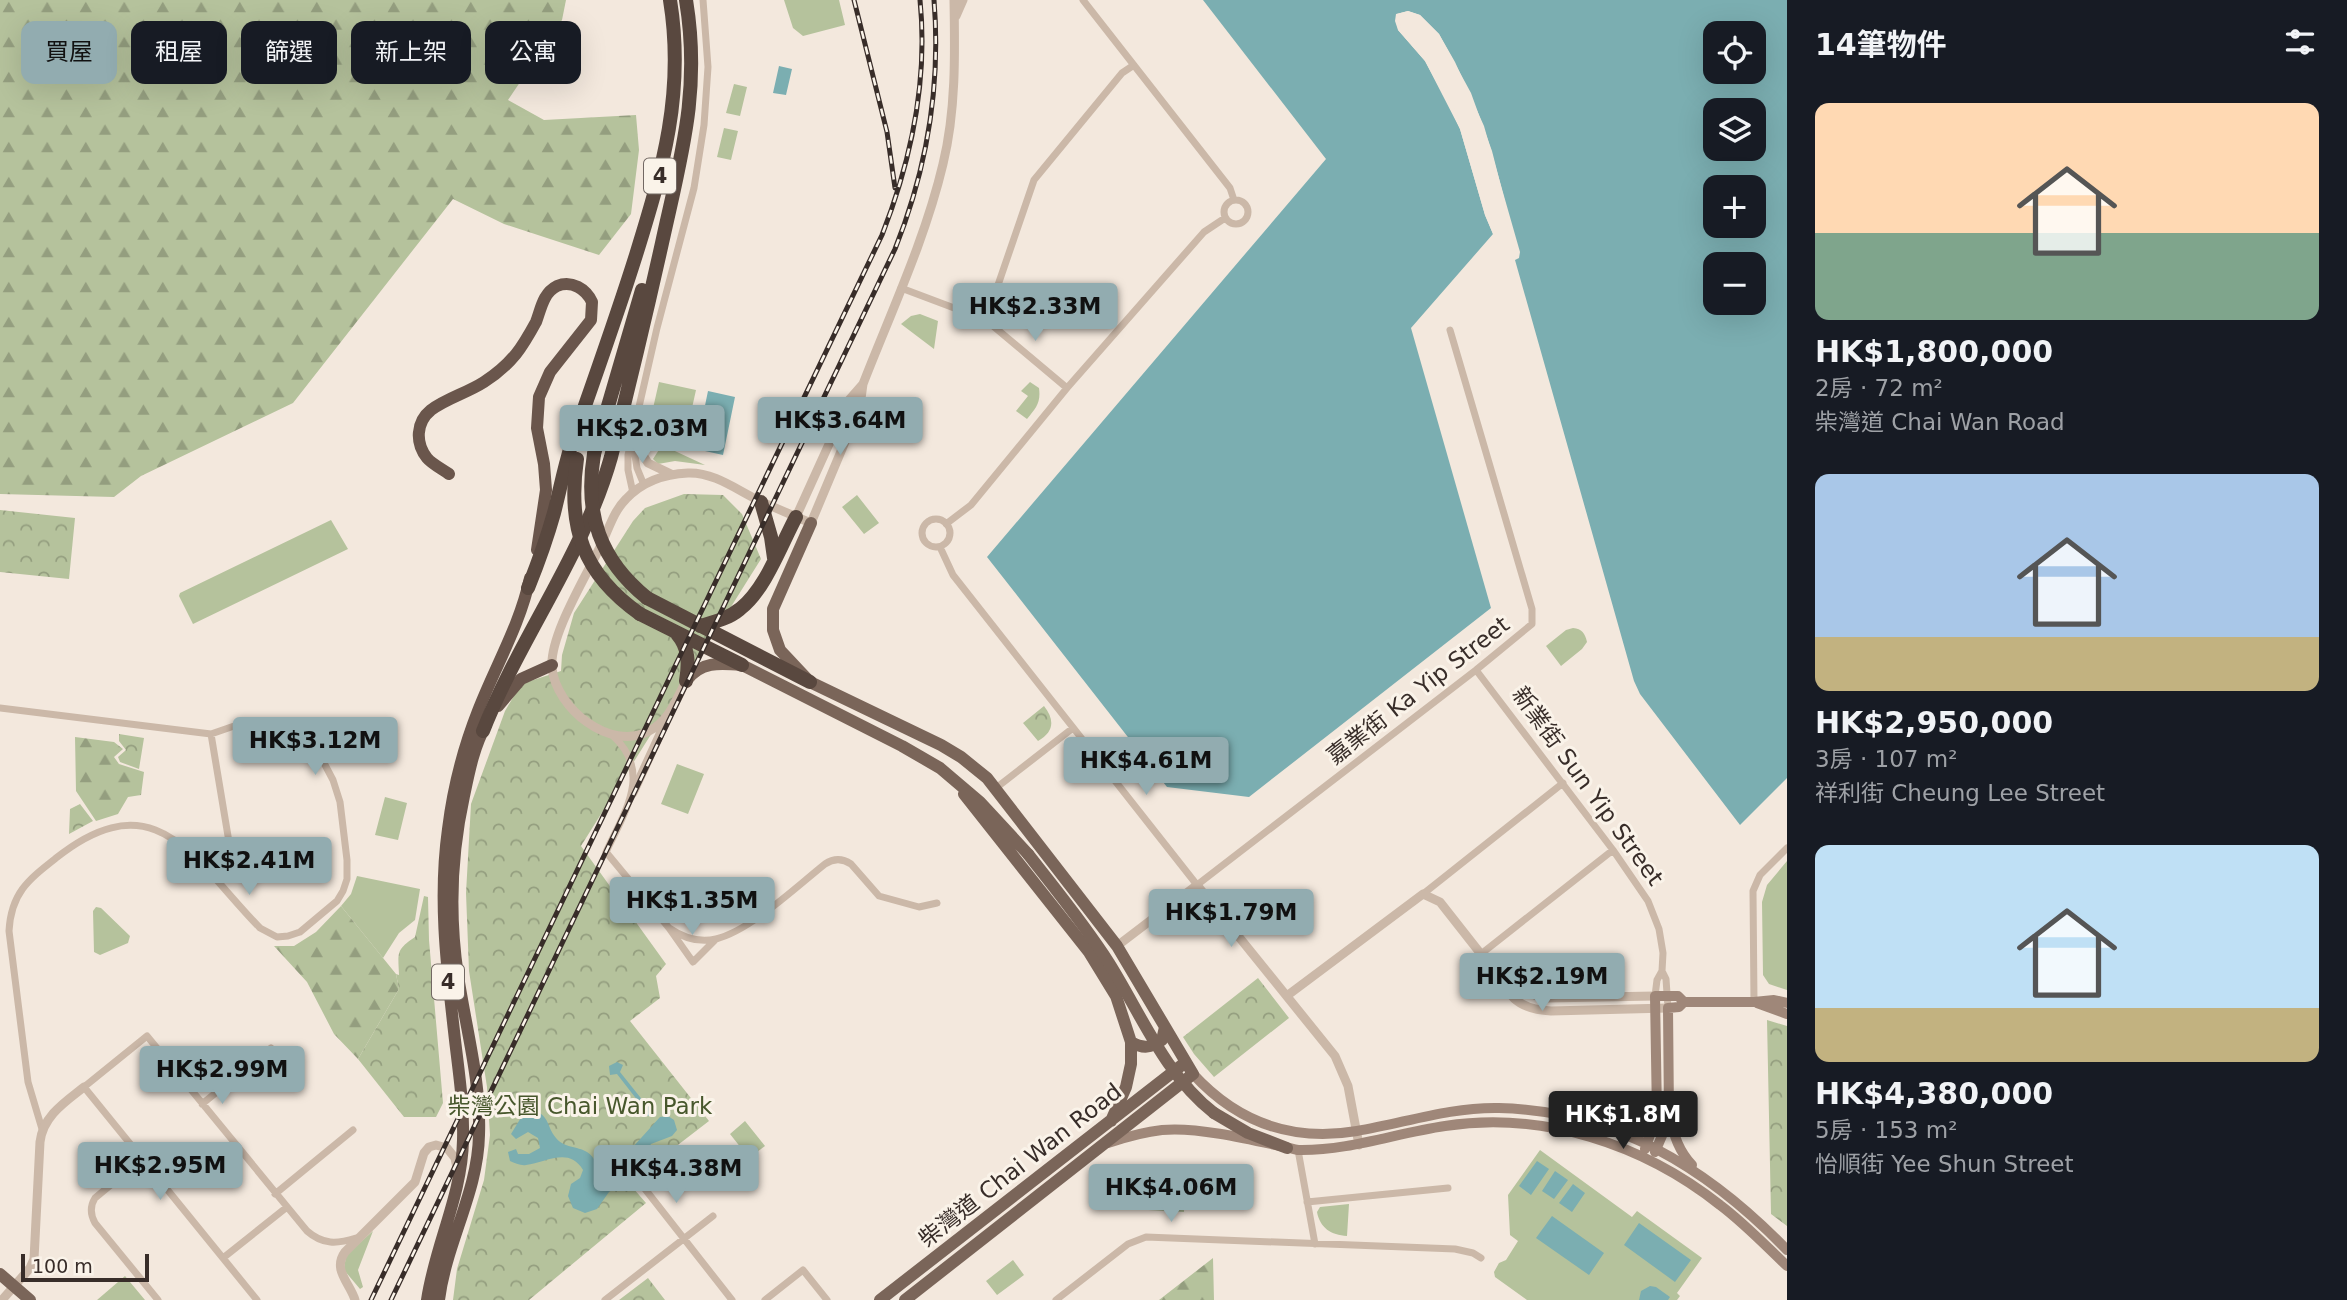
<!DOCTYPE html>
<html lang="zh-TW">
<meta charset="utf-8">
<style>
body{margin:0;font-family:"DejaVu Sans","Noto Sans TC",sans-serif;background:#242831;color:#f1f3f6;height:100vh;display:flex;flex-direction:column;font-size:26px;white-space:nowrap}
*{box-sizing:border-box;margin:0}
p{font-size:23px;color:#9ea1a6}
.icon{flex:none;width:38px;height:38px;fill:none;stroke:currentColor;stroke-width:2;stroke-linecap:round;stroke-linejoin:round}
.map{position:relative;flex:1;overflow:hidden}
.panel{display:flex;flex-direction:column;background:#171b24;width:560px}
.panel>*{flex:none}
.banner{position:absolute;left:21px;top:21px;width:665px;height:63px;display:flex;gap:14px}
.fabs{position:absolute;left:1703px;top:21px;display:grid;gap:14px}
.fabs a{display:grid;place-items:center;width:63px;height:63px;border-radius:14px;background:#171b24;box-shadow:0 7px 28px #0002;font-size:35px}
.scale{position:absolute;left:21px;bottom:18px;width:128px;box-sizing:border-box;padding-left:7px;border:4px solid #382d29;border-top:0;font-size:19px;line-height:24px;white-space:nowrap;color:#382d29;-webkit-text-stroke:5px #faf3e9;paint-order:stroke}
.price{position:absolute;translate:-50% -60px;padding:0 16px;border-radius:7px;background:#92acb0;color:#111;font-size:23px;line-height:46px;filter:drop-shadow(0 2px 4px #0008)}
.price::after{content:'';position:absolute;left:50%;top:42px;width:21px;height:16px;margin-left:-10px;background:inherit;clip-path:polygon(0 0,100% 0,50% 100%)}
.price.on{background:#222;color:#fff}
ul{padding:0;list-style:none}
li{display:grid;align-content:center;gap:14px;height:371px;padding:0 28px}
li span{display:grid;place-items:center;height:217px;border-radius:14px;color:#555}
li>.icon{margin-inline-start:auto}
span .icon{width:126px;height:126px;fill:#fffc;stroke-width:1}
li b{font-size:30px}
h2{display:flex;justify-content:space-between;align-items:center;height:84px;padding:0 28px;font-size:30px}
.tag{padding:0 24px;border-radius:14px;background:#171b24;box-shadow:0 7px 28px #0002;font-size:24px;line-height:63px}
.tag.on{background:#92acb0;color:#111}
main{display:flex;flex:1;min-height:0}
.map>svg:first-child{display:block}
.green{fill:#b5c29c}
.forest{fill:url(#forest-firs)}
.park{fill:url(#park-crowns)}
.water{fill:#7baeb1;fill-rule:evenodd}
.pier{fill:#f3e8dd}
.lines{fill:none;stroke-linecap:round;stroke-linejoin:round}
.minor{stroke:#cbb8a8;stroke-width:7}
.tertiary{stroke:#cbb8a8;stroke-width:9}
.secondary{stroke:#9f8779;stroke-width:10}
.primary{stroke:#7a6559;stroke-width:12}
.trunk{stroke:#6a564c;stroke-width:12}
.motorway{stroke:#59483f;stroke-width:14}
.rail-casing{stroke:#382d29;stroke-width:5}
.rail{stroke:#faf3e9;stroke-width:2.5;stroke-dasharray:8;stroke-linecap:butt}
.primary-bridge{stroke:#7a6559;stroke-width:12}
.motorway-bridge{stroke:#59483f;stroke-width:14}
.labels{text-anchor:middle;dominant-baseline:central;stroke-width:6;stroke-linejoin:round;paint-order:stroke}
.shield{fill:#faf3e9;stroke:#726863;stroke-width:2}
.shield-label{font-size:21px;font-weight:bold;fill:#382d29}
.street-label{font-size:23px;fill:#382d29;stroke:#faf3e9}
.park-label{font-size:23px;fill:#47572c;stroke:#faf3e9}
</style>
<main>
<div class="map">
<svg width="1787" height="1300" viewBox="0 0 1787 1300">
<defs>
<pattern id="forest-firs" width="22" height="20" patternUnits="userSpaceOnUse" patternTransform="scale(1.75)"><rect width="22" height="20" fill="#b5c29c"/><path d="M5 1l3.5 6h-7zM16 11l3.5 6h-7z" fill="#949e7f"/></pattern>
<pattern id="park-crowns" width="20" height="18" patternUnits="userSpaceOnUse" patternTransform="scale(1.75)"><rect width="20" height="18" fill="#b5c29c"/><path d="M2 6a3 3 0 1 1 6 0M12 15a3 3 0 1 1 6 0" fill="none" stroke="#949e7f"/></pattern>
</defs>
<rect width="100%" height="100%" fill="#f3e8dd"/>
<path class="green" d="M 784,0 L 839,0 L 845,25 L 803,36 L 793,28 Z
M 734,84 L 747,87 L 740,116 L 726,113 Z
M 724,128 L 738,131 L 731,160 L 717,157 Z
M 920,314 L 938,321 L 934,349 L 901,324 L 911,316 Z
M 659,382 L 696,390 L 688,426 L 651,417 Z
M 1030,382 L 1039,388 C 1041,403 1036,408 1027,419 L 1016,411 L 1028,396 L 1021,391 Z
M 662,445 L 705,465 L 675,461 L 658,464 L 653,459 Z
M 857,495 L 879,523 L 864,534 L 842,507 Z
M 331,520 L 348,549 L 193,624 L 179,596 L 180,593 Z
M 1573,628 C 1582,629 1585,633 1587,642 L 1582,649 L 1561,666 L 1546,646 L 1566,630 Z
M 677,764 L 704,774 L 688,814 L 661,804 Z
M 385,797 L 407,803 L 398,840 L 375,835 Z
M 1787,861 L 1787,990 L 1769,984 L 1763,975 L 1762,902 L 1767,885 Z
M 357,876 L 420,889 L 415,920 L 399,933 L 383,958 L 341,906 L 351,894 Z
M 96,907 L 101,908 L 130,936 L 128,943 L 100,955 L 94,952 L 93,911 Z
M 745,1121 L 765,1146 L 749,1158 L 730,1134 Z
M 1540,1150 L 1632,1217 L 1637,1211 L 1702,1258 L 1677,1293 L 1680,1296 L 1677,1300 L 1527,1300 L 1495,1277 L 1494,1272 L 1499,1263 L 1506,1260 L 1518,1241 L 1510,1235 L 1508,1195 Z
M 1149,1188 L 1184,1190 L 1184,1212 L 1148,1210 Z
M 1349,1204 L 1347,1236 C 1331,1235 1320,1228 1317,1212 L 1320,1207 Z
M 373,1231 L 358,1270 L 363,1287 L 360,1289 L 344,1270 L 346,1255 Z
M 1013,1260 L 1024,1275 L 997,1295 L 986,1281 Z
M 125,1276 L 145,1300 L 97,1300 Z"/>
<path class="forest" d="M 0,0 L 566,0 L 562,20 L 508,100 L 544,120 L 636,115 L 639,150 L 631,214 L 599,255 L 504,224 L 453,199 L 293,403 L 141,476 L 114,497 L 0,494 Z
M 75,737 L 114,742 L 123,749 L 114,757 L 119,764 L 144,772 L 141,795 L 128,797 L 118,814 L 96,821 L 76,791 Z
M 341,906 L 396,974 L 399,989 L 358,1059 L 334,1034 L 307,982 L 274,946 L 294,946 L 316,932 Z
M 1213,1258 L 1214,1300 L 1159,1300 Z"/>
<path class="park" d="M 684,494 L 723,495 L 742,514 L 761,559 L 581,846 L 666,964 L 656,976 L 660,998 L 630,1021 L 709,1121 L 644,1171 L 648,1177 L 633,1188 L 646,1203 L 529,1300 L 453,1300 L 457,1269 L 484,1180 L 490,1135 L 487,1087 L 469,971 L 466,893 L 471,804 L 505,711 L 521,684 L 561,671 L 562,655 L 574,613 L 633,521 L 645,508 Z
M 0,510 L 75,518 L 69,579 L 0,572 Z
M 1044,706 C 1055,720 1054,732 1038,741 L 1023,723 Z
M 119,734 L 144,738 L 139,769 L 120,762 L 118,757 L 126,750 L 119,741 Z
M 80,804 L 93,821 L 69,834 L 70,809 Z
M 424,896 L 428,897 L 429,940 L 443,1103 L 436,1117 L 404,1117 L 358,1059 L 399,989 L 396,974 L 399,975 C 398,952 396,950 415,937 Z
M 1258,978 L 1289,1018 L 1214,1077 L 1194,1054 L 1183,1037 Z
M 1767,1020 L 1787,1026 L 1787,1226 L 1771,1214 Z
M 648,1278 L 665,1300 L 619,1300 Z"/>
<path class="water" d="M 1203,0 L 1787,0 L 1787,778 L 1740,825 L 1640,694 L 1634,681 L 1515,260 L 1519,258 L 1520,252 L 1484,126 L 1455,62 L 1439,34 L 1420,15 L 1408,11 L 1397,14 L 1398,30 L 1425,61 L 1460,129 L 1485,215 L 1493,234 L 1411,328 L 1491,608 L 1249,797 L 1167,787 L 987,557 L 1326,159 ZM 1715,33 L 1754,33 L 1754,72 L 1715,72 ZM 1715,110 L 1754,110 L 1754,149 L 1715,149 ZM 1715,187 L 1754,187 L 1754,226 L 1715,226 ZM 1715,264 L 1754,264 L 1754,303 L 1715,303 Z
M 779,66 L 792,69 L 786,95 L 773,93 Z
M 708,391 L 735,397 L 723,455 L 696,449 Z
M 617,1062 L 623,1065 L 620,1072 L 648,1107 L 651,1106 L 654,1110 L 651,1116 L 647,1116 L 644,1112 L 645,1110 L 617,1074 L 610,1075 L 609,1066 Z
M 532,1108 C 552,1119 545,1124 556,1138 C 564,1148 577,1146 587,1152 C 596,1157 596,1168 606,1171 L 614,1168 L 660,1117 L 668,1116 L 674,1120 L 677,1130 L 672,1136 L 651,1144 L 645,1154 L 626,1170 L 621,1184 L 609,1192 L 597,1209 L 585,1213 L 573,1208 L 568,1196 L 571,1184 L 580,1178 L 583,1170 C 569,1146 545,1163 526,1165 C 521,1166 515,1163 510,1161 L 508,1152 L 516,1149 L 518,1154 L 529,1154 L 540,1148 L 538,1138 L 528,1132 L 516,1139 L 511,1134 L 522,1116 Z
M 1537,1161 L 1549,1169 L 1531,1195 L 1519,1186 Z
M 1555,1171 L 1568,1180 L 1554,1199 L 1542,1191 Z
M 1573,1184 L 1585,1193 L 1572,1212 L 1559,1203 Z
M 1552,1216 L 1604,1253 L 1589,1275 L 1536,1238 Z
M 1639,1223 L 1691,1260 L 1675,1282 L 1624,1245 Z
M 1650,1286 L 1656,1287 L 1670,1297 L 1668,1300 L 1639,1300 L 1641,1291 Z"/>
<path class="pier" d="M 1408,11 L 1420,15 L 1439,34 L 1471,93 L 1492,151 L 1513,233 L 1509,233 L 1488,151 L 1468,95 L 1436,36 L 1415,16 L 1399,16 L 1401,28 L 1428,59 L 1457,113 L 1497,233 L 1493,234 L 1485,215 L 1460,129 L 1450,107 L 1425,61 L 1398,30 L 1395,21 L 1396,14 Z"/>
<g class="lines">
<path class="minor" d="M 1083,0 L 1230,188 L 1234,200
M1224 212a12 12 0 1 1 24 0a12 12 0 1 1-24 0Z
M 901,288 L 986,320 L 1067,388
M 986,320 L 1034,180 L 1122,73 L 1134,65
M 633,444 L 637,468 L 644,485
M 633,493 L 628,470 L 628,455 L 657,328 L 694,188 L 704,125 L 708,67 L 703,0
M922 533a14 14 0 1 1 28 0a14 14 0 1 1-28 0Z
M 946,524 L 971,505 L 1067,388 L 1204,232 L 1225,218
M 940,547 L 953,575 L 1197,885 L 1476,670 L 1532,624 L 1532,609 L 1450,330
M 1476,670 L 1613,850 L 1648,901 L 1659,929 L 1663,953 L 1662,971 L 1657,980 L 1655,996
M 0,708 L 211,734 L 237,725 L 263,721 L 288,726 L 303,735 L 323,761 L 333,780 L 340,802 L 347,860 L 347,879 L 343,891 L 337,901 L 300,932 L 288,936 L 277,937 L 260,928 C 195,862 157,778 56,858 C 28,880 11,893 9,931 L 28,1082 L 42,1129
M 613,736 C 653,772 624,813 606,852 L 669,928 L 693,962 L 715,940
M 996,788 L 1073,728
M 211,874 L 226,859 L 230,848 L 211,734
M 1423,894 L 1563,783
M 669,928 C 682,937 699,943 716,939 C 751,930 796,887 825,864 C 834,858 842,858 851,864 L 879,896 L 919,907 L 937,903
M 1481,954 L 1613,850
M 1662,971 L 1666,979 L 1668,1008
M 1754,1002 L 1753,891 L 1760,875 L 1787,848
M 202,1104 L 271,1048
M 1298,1150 L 1315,1244
M 142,1159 L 95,1198 C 90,1206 90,1214 95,1223 L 158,1300
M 645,1189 L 732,1300
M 275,1194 L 353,1130
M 1307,1202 L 1448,1188
M 223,1258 L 287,1207
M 257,1300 L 84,1087 L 147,1036 L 307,1231 C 323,1245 337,1244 356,1238
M 605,1300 L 713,1216
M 765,1300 L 803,1270 L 827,1300
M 1056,1300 L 1128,1244 L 1146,1237 L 1455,1249 L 1473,1253 L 1481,1258"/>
<path class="tertiary" d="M 956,16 L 963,0
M 632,437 L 648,463 L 671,474
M 796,517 L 849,400 L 863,384
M 686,681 C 676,700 669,721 649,731 C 610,752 556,708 552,668 C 549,636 587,575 601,545 C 609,529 613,512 626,499 C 642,482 665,474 688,473 C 715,472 738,491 762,502 C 778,509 794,516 811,523 L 860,406 L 863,384 C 891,312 925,240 943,164 C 956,111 955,54 954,0
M 633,793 L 666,721
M 1117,946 L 1197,885 L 1335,1056 L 1348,1086 L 1359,1145
M 1506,986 C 1521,988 1532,996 1547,998 L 1655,996
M 1288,995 L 1423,894 L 1440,902 L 1506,986 C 1513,1005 1532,1010 1551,1011 L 1668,1008
M 2,1300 L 30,1268 L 34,1259 L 40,1142 C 43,1116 65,1102 84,1087
M 355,1300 C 350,1283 332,1270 345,1252 L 415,1182 L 424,1153 L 429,1147 L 436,1145 L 447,1148 L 455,1158 L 457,1168"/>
<path class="secondary" d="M 1757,1003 L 1787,1014
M 1193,1074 C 1237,1122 1292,1142 1357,1131 C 1405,1123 1449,1107 1499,1108 C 1615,1111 1708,1168 1787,1250
M 1671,1117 C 1673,1136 1679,1151 1692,1165
M 1615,1129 C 1636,1130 1648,1121 1654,1101
M 1108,1143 C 1126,1137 1143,1132 1162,1130 C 1199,1126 1261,1142 1298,1150 C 1349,1151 1396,1133 1445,1126 C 1543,1111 1643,1144 1720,1205 C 1744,1223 1765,1245 1787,1266
M 1645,1149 L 1657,1115 L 1655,996 L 1678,996 L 1684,1002
M 1655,1152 L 1664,1131 L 1669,1115 L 1668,1008 L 1679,1007 L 1684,1002 L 1754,1002 L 1774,1000 L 1787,1003"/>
<path class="primary" d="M 811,523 L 773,609 L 773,630 L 780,650 L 810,682 L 941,745 L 961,757 L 987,778 L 1117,946 L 1193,1074 L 905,1300
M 686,681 C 700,661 720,663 742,665 L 902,746 L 940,768 L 980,802 L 1028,854
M 964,794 L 1089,952 L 1116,996 L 1131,1042 L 1131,1064 L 1126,1087 L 1111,1121
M 1131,1042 C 1143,1049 1151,1048 1162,1040 L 1165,1027
M 1214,1113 L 1248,1133 L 1287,1148
M 0,1274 L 30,1300
M 880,1300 L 1182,1065"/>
<path class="trunk" d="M 449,474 C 442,469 432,464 427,458 C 415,443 416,422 431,410 C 447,398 467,393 484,382 C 495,375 507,365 516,354 C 524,344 530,333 536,322 C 541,309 543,293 557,286 C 572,280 586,289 592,302 L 591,320 L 550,372 L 539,397 L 537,428 L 544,464 L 546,490 L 537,550
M 498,706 L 521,679 L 552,665
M 427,1300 C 435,1245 462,1196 463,1140 C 464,1107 459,1074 455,1040 C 447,969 438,900 448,829 C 453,789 463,749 478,711 C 495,667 520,625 530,578
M 439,1300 C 446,1243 478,1192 479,1135 C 481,1081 466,1029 458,976 C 449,916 451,855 464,796 C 469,772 474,746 486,725"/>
<path class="motorway" d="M 594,454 L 642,290
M 761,502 L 771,537 L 774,558
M 528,588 C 538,563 547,538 554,513 C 560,490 564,468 571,446 C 593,382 616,319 636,255 C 663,168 685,92 670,0
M 647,598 L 810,682
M 640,614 L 742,665
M 700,626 C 714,622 728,619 740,609 C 765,590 781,545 796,517
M 677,634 C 689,648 689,663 686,681
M 483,731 C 520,637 583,556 611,457 C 629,386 646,315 662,243 C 681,156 701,91 686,0"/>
<defs>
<path id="rail" d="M 854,0 L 887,132 L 895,188
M 371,1300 L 882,235 C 911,161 928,79 920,0
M 391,1300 L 895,249 C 927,169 941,86 934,0"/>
</defs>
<use href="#rail" class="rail-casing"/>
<use href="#rail" class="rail"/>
<path class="primary-bridge" d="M 1028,854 C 1056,890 1085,925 1109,963 C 1141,1014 1165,1075 1214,1113"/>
<path class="motorway-bridge" d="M 594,454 C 584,514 600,560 647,598
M 577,459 C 567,527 583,574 640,614"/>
</g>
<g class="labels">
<g class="shield">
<rect x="644" y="158.5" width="32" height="35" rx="5"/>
<rect x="432" y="964.5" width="32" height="35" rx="5"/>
</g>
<g class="shield-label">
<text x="660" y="176">4</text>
<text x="448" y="982">4</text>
</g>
<g class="street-label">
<text transform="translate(1418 690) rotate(-38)">嘉業街 Ka Yip Street</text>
<text transform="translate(1588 786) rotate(54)">新業街 Sun Yip Street</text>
<text transform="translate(1020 1165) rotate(-38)">柴灣道 Chai Wan Road</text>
</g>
<g class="park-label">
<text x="580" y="1106">柴灣公園 Chai Wan Park</text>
</g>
</g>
</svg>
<div class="fabs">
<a><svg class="icon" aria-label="locate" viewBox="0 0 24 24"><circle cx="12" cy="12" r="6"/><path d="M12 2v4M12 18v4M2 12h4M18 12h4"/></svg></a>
<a><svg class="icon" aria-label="layers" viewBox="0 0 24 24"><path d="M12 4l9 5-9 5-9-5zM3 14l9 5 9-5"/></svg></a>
<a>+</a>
<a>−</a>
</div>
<div class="scale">100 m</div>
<b class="price" style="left:1035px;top:343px">HK$2.33M</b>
<b class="price" style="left:840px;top:457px">HK$3.64M</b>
<b class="price" style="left:642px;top:465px">HK$2.03M</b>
<b class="price" style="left:315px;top:777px">HK$3.12M</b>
<b class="price" style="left:1146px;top:797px">HK$4.61M</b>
<b class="price" style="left:249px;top:897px">HK$2.41M</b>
<b class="price" style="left:692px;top:937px">HK$1.35M</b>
<b class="price" style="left:1231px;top:949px">HK$1.79M</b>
<b class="price" style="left:1542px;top:1013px">HK$2.19M</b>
<b class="price" style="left:222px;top:1106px">HK$2.99M</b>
<b class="price on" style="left:1623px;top:1151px">HK$1.8M</b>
<b class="price" style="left:160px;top:1202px">HK$2.95M</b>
<b class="price" style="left:676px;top:1205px">HK$4.38M</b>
<b class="price" style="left:1171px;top:1224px">HK$4.06M</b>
<div class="banner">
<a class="tag on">買屋</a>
<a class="tag">租屋</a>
<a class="tag">篩選</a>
<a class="tag">新上架</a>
<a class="tag">公寓</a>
</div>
</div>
<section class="panel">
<h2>14筆物件<svg class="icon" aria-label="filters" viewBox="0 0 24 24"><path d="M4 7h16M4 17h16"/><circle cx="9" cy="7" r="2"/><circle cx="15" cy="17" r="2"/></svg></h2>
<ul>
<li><span style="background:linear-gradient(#ffd9b3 60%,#7fa58c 0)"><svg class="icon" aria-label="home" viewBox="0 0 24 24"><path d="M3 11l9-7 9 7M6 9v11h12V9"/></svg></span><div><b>HK$1,800,000</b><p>2房 · 72 m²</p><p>柴灣道 Chai Wan Road</p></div></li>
<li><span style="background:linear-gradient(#a9c7e8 75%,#c2b280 0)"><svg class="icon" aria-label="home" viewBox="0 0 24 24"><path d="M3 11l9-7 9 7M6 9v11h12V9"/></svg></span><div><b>HK$2,950,000</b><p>3房 · 107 m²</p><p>祥利街 Cheung Lee Street</p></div></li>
<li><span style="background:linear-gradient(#bfe0f5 75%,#c2b280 0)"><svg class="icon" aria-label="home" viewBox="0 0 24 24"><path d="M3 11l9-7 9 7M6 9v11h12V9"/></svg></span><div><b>HK$4,380,000</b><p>5房 · 153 m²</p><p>怡順街 Yee Shun Street</p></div></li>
</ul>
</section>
</main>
